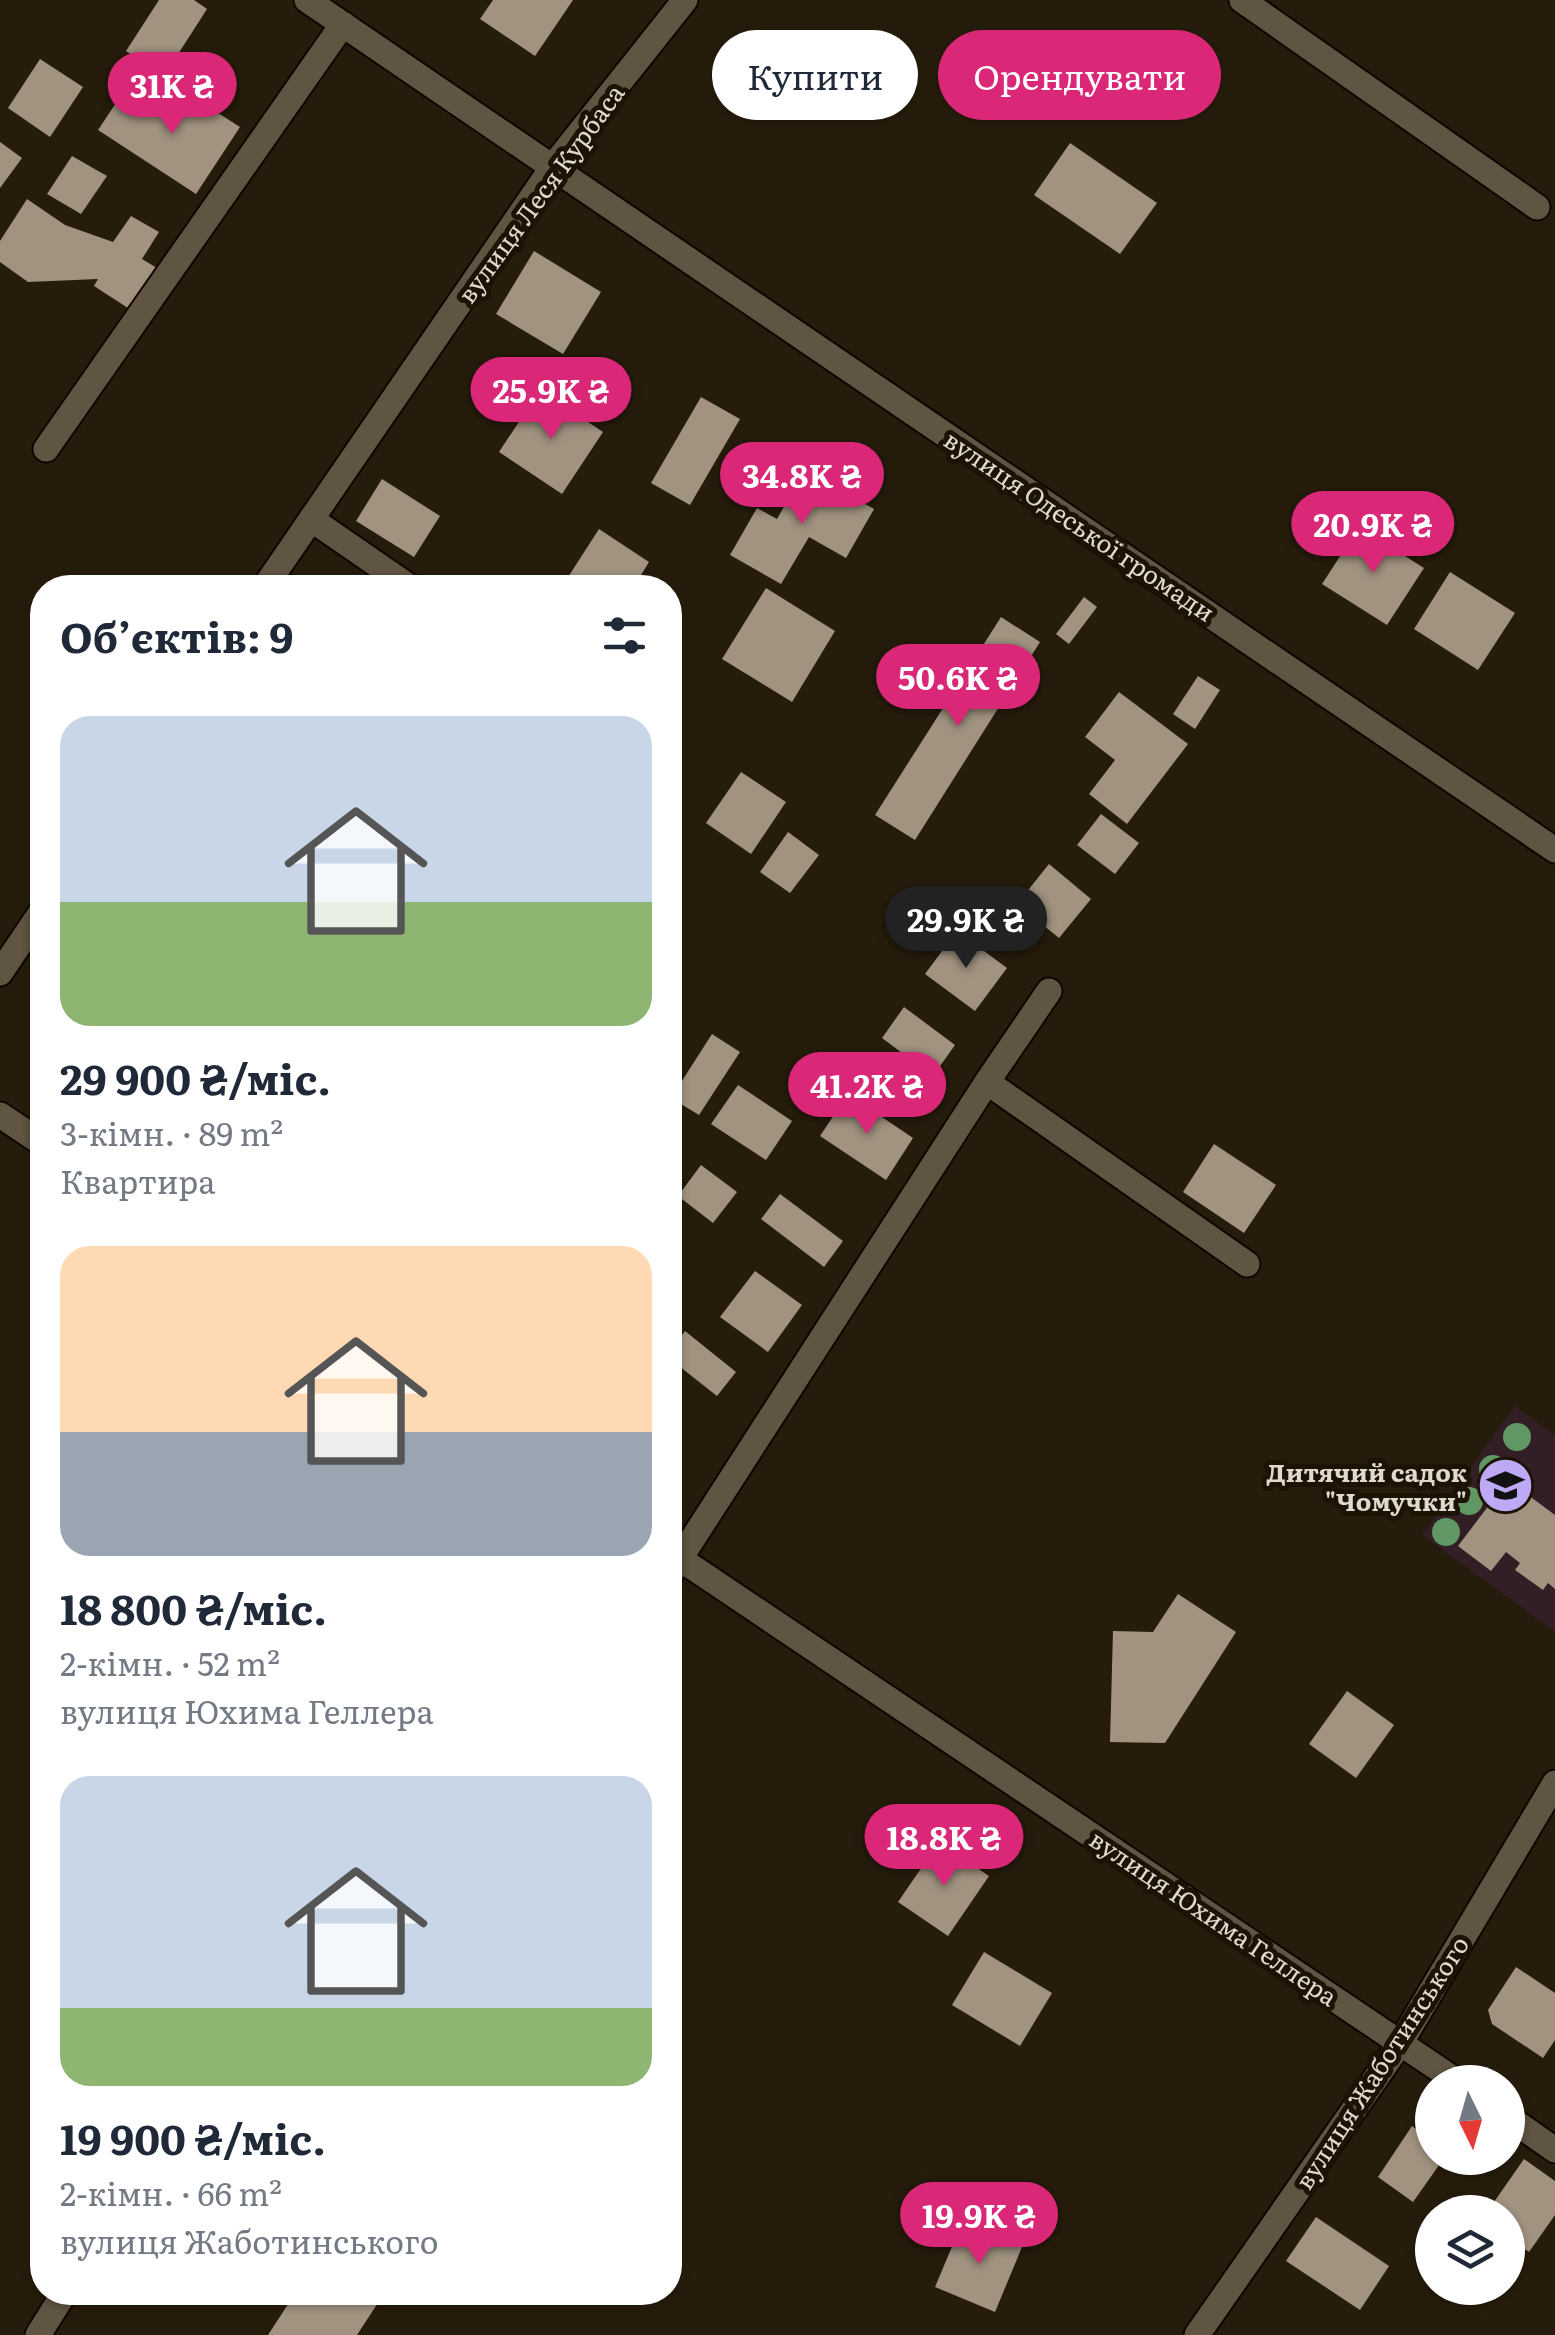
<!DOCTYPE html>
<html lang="uk">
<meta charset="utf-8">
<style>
body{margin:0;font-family:Literata,serif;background:#f6f6f7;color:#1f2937;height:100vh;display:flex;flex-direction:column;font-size:38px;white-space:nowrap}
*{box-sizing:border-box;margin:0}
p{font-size:32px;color:#747a83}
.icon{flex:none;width:55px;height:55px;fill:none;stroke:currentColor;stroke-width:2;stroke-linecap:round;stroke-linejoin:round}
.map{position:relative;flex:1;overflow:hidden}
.details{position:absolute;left:30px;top:575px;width:652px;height:1730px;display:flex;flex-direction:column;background:#fff;border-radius:40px;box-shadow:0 2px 8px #0004}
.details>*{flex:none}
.top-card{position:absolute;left:712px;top:30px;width:692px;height:90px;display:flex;gap:20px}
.needle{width:65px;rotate:175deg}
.controls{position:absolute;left:1415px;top:2065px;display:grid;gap:20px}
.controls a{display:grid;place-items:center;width:110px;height:110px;border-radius:50%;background:#fff;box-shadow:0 2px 8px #0004;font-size:50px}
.price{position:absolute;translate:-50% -85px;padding:0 22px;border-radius:35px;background:#db2777;color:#fff;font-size:32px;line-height:65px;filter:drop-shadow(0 2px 5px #0008)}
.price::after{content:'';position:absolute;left:50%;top:60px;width:30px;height:22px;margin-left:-15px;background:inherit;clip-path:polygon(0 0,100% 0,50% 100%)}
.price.on{background:#222;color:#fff}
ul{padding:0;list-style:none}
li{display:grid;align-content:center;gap:20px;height:530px;padding:0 30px}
li span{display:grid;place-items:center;height:310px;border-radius:30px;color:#555}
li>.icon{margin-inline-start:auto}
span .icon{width:180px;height:180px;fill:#fffc;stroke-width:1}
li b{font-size:42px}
h2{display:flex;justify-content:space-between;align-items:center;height:120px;padding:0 30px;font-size:42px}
.tag{padding:0 35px;border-radius:45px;background:#fff;box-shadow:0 2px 8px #0004;font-size:35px;line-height:90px}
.tag.on{background:#db2777;color:#fff}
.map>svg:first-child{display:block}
.education{fill:#311f25}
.building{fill:#a19380}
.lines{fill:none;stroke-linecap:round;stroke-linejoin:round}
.minor-casing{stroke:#0f0600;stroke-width:29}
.minor{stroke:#605442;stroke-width:25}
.tree{fill:#609764}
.labels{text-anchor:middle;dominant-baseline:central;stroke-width:10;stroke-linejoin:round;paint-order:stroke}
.street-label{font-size:25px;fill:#e0d9cf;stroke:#1d1304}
.poi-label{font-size:25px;font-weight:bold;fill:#e0d9cf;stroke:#1d1304;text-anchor:end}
</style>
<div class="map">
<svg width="1555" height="2335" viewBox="0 0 1555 2335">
<rect width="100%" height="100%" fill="#261c0b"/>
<path class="education" d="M 1515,1406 L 1555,1435 L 1555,1632 L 1422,1535 Z"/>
<path class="building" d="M 159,0 L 194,0 L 207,9 L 164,76 L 126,51 Z
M 493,0 L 573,0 L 535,56 L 480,19 Z
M 40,59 L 83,87 L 50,137 L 8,108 Z
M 126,88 L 172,118 L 187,93 L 240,127 L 196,194 L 98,130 Z
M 0,142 L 22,158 L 0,188 Z
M 1070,143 L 1157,203 L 1120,254 L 1034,195 Z
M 72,156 L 107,176 L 81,214 L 47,194 Z
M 27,199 L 65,225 L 113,242 L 131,216 L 159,232 L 142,259 L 157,268 L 131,310 L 94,286 L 98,279 L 28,282 L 0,262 L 0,241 Z
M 534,251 L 601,292 L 563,354 L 496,314 Z
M 540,390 L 603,432 L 562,494 L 499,452 Z
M 701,397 L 740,419 L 690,505 L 651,483 Z
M 805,470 L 874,509 L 846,558 L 809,537 L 781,584 L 730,555 L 757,508 L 777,519 Z
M 382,479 L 440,516 L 414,557 L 356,521 Z
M 1359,527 L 1424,568 L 1387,625 L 1322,584 Z
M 599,529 L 649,562 L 633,588 L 561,588 Z
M 1450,572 L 1515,613 L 1478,670 L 1414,629 Z
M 766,588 L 835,631 L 792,702 L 722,659 Z
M 1084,597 L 1097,607 L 1069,644 L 1056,634 Z
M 1001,617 L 1040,642 L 915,840 L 875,815 Z
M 1198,676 L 1220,690 L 1195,729 L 1173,714 Z
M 1119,692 L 1188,744 L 1127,824 L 1089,794 L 1115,760 L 1085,737 Z
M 741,772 L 786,802 L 751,854 L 706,823 Z
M 1101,814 L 1139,843 L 1115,874 L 1077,845 Z
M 788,832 L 819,855 L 790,893 L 760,872 Z
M 1049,864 L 1091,899 L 1059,938 L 1017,904 Z
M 957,931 L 1007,968 L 975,1011 L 925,974 Z
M 904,1007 L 955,1045 L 933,1076 L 882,1038 Z
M 712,1034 L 740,1052 L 699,1115 L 671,1098 Z
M 738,1085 L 792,1121 L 766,1160 L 711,1124 Z
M 848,1094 L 913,1138 L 886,1180 L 820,1136 Z
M 1214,1144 L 1276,1185 L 1244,1233 L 1183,1192 Z
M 701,1165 L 737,1192 L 713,1223 L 678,1196 Z
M 780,1194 L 843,1241 L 824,1267 L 761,1219 Z
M 755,1271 L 802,1305 L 768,1352 L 720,1317 Z
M 685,1331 L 736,1372 L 717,1396 L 670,1359 L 670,1351 Z
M 1508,1480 L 1555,1515 L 1555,1589 L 1548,1583 L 1543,1590 L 1515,1570 L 1520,1563 L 1506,1552 L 1491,1571 L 1458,1546 Z
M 1178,1594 L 1236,1632 L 1165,1743 L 1110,1742 L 1113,1631 L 1153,1632 Z
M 1347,1691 L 1394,1725 L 1356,1778 L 1309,1744 Z
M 939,1842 L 989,1876 L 948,1936 L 898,1902 Z
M 984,1952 L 1052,1993 L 1020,2046 L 952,2005 Z
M 1516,1967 L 1555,1993 L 1555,2040 L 1543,2058 L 1492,2024 L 1488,2010 Z
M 1412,2126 L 1432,2141 L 1432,2158 L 1444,2158 L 1413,2202 L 1378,2177 Z
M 1524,2159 L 1555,2181 L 1555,2215 L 1529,2252 L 1508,2237 L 1508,2212 L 1487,2212 Z
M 1316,2217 L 1389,2266 L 1360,2310 L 1286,2261 Z
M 962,2223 L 1022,2247 L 995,2312 L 935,2287 Z
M 296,2292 L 385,2292 L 357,2335 L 268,2335 Z"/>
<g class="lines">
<defs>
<path id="minor" d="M 307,0 L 1555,850
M 1242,0 L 1537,207
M 46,449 L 343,24
M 311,519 L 411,588
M 264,588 L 554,165 L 685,0
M 0,973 L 42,911
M 987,1082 L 1049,991
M 0,1115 L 42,1143
M 670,1552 L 1458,2082
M 670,1574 L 987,1082 L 1247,1264
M 1508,2117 L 1555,2150
M 38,2335 L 65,2292
M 1197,2335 L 1401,2042 L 1555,1783"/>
</defs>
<use href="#minor" class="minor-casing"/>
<use href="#minor" class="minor"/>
</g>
<g class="tree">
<circle cx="1517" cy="1437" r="14"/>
<circle cx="1493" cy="1469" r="14"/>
<circle cx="1469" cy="1501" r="14"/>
<circle cx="1446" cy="1532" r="14"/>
</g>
<defs>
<symbol id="school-disc" viewBox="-11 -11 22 22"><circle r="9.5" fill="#bea9f5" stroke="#1d1304"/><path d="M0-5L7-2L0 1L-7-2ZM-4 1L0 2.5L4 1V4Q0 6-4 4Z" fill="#111"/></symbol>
</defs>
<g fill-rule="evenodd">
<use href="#school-disc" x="1474" y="1454" width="63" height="63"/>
</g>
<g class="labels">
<g class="street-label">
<text transform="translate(540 193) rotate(-54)">вулиця Леся Курбаса</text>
<text transform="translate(1080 525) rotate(34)">вулиця Одеської громади</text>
<text transform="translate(1214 1917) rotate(34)">вулиця Юхима Геллера</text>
<text transform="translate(1381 2062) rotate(-57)">вулиця Жаботинського</text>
</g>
<g class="poi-label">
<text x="1467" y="1471">Дитячий садок<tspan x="1467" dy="29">"Чомучки"</tspan></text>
</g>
</g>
</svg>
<div class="controls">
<a><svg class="needle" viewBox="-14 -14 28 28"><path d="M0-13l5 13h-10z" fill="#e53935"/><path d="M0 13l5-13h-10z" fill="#747a83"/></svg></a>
<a><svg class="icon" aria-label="layers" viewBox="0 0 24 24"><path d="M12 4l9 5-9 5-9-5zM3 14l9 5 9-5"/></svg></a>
</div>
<b class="price" style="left:172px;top:137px">31K ₴</b>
<b class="price" style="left:551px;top:442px">25.9K ₴</b>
<b class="price" style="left:802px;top:527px">34.8K ₴</b>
<b class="price" style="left:1373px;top:576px">20.9K ₴</b>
<b class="price" style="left:958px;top:729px">50.6K ₴</b>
<b class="price on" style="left:966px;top:971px">29.9K ₴</b>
<b class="price" style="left:867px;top:1137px">41.2K ₴</b>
<b class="price" style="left:944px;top:1889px">18.8K ₴</b>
<b class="price" style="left:979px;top:2267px">19.9K ₴</b>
<div class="top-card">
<a class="tag">Купити</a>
<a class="tag on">Орендувати</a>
</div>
<section class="details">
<h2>Об’єктів: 9<svg class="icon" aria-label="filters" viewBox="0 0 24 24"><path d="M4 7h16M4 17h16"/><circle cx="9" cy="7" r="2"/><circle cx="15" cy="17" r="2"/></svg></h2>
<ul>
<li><span style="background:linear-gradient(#c9d6e8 60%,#8fb573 0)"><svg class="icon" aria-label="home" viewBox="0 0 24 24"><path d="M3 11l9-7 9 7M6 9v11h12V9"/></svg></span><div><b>29 900 ₴/міс.</b><p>3-кімн. · 89 m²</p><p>Квартира</p></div></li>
<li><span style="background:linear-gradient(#ffd9b3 60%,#9aa5b1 0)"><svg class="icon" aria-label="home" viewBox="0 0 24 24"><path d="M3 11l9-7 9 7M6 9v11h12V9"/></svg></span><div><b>18 800 ₴/міс.</b><p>2-кімн. · 52 m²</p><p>вулиця Юхима Геллера</p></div></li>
<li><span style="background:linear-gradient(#c9d6e8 75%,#8fb573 0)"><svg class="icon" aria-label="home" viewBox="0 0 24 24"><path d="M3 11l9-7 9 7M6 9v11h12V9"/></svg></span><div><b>19 900 ₴/міс.</b><p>2-кімн. · 66 m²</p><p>вулиця Жаботинського</p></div></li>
</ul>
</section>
</div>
